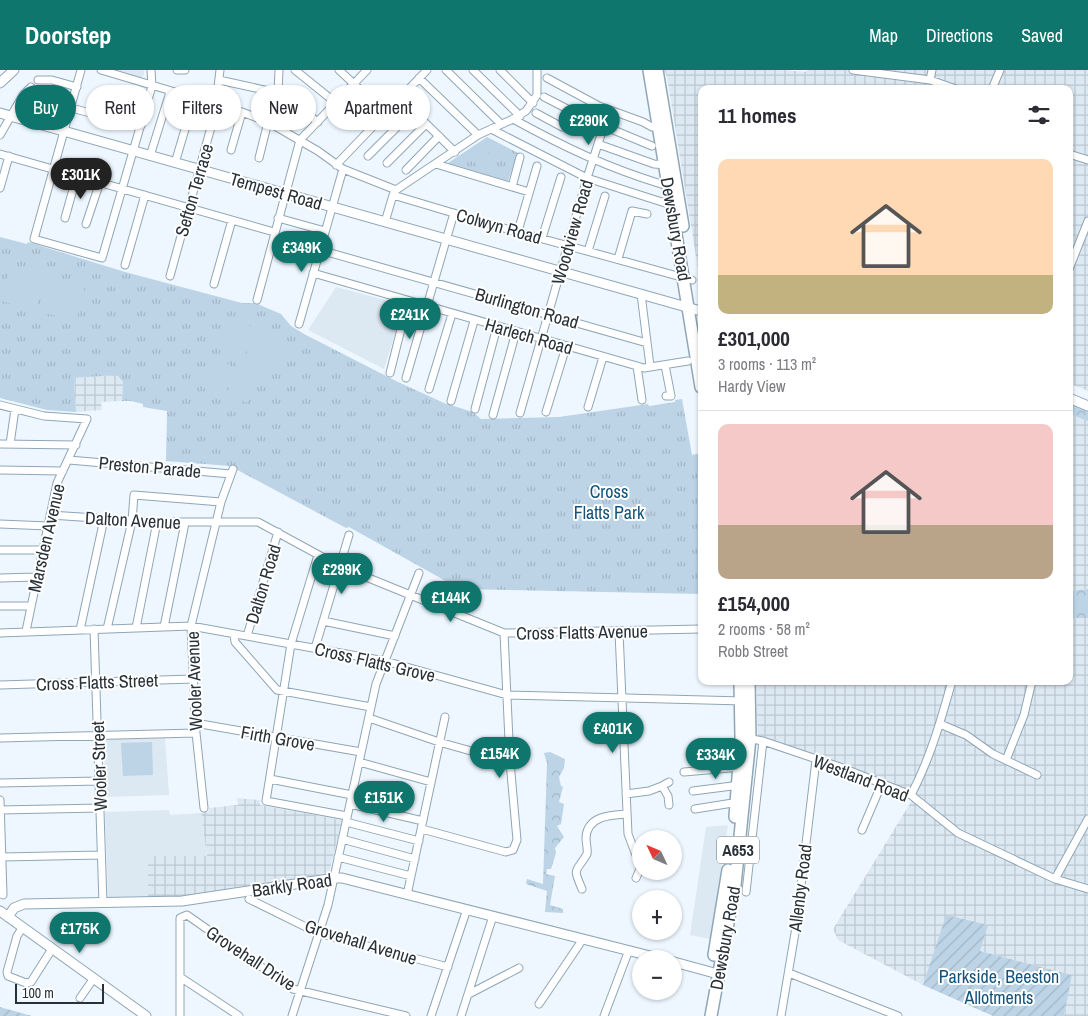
<!DOCTYPE html>
<meta charset="utf-8">
<style>
body{margin:0;font-family:"Archivo Narrow",sans-serif;background:#f7f7f7;color:#2b2b33;height:100vh;display:flex;flex-direction:column;font-size:19px;white-space:nowrap}
*{box-sizing:border-box;margin:0}
p{font-size:16px;color:#7c7c81}
.icon{flex:none;width:28px;height:28px;fill:none;stroke:currentColor;stroke-width:2;stroke-linecap:round;stroke-linejoin:round}
.map{position:relative;flex:1;overflow:hidden}
.side{position:absolute;left:698px;top:15px;width:375px;height:600px;display:flex;flex-direction:column;background:#fff;border-radius:10px;box-shadow:0 1px 4px #0004}
.side>*{flex:none}
.banner{position:absolute;left:15px;top:15px;width:475px;height:45px;display:flex;gap:10px}
.needle{width:32px;rotate:314deg}
.controls{position:absolute;left:632px;top:760px;display:grid;gap:10px}
.controls a{display:grid;place-items:center;width:50px;height:50px;border-radius:50%;background:#fff;box-shadow:0 1px 4px #0004;font-size:25px}
.scale{position:absolute;left:15px;bottom:12px;width:89px;box-sizing:border-box;padding-left:5px;border:2px solid #283138;border-top:0;font-size:14px;line-height:18px;white-space:nowrap;color:#283138;-webkit-text-stroke:4px #fff;paint-order:stroke}
.price{position:absolute;translate:-50% -42px;padding:0 11px;border-radius:18px;background:#0f766e;color:#fff;font-size:16px;line-height:32px;filter:drop-shadow(0 1px 2px #0008)}
.price::after{content:'';position:absolute;left:50%;top:30px;width:15px;height:11px;margin-left:-8px;background:inherit;clip-path:polygon(0 0,100% 0,50% 100%)}
.price.active{background:#222;color:#fff}
ul{padding:0;list-style:none}
li{display:grid;align-content:center;gap:10px;height:265px;padding:0 20px}
li+li{border-top:1px solid #e1e1e2}
li span{display:grid;place-items:center;height:155px;border-radius:10px;color:#555}
li>.icon{margin-inline-start:auto}
span .icon{width:90px;height:90px;fill:#fffc;stroke-width:1}
li b{font-size:21px}
h2{display:flex;justify-content:space-between;align-items:center;height:60px;padding:0 20px;font-size:21px}
.chip{padding:0 18px;border-radius:22px;background:#fff;box-shadow:0 1px 4px #0004;font-size:18px;line-height:45px}
.chip.active{background:#0f766e;color:#fff}
header{display:flex;align-items:center;gap:30px;box-sizing:border-box;height:70px;padding:0 25px;background:#0f766e;color:#fff}
header strong{font-size:24px}
nav{display:flex;gap:28px;margin-inline-start:auto;font-size:18px}
.map>svg:first-child{display:block}
.built{fill:#dce8f2}
.industrial{fill:url(#industrial-grid)}
.forest{fill:url(#forest-crowns)}
.park{fill:url(#park-tufts)}
.garden{fill:url(#garden-furrows)}
.pitch{fill:#bcd4e6}
.lines{fill:none;stroke-linecap:round;stroke-linejoin:round}
.minor-casing{stroke:#8fa6b7;stroke-width:9}
.tertiary-casing{stroke:#8fa6b7;stroke-width:11}
.primary-casing{stroke:#8fa6b7;stroke-width:14}
.minor{stroke:#fff;stroke-width:7}
.tertiary{stroke:#fff;stroke-width:9}
.primary{stroke:#fff;stroke-width:11}
.labels{text-anchor:middle;dominant-baseline:central;stroke-width:4;stroke-linejoin:round;paint-order:stroke}
.shield{fill:#fff;stroke:#686f74;stroke-width:1}
.shield-label{font-size:16px;font-weight:bold;fill:#283138}
.street-label{font-size:18px;fill:#283138;stroke:#fff}
.park-label{font-size:18px;fill:#145379;stroke:#fff}
</style>
<header>
<strong>Doorstep</strong>
<nav><a>Map</a><a>Directions</a><a>Saved</a></nav>
</header>
<div class="map">
<svg width="1088" height="946" viewBox="0 0 1088 946">
<defs>
<pattern id="industrial-grid" width="8" height="8" patternUnits="userSpaceOnUse" patternTransform="scale(1.25)"><rect width="8" height="8" fill="#dce8f2"/><path d="M0 4h8M4 0v8" fill="none" stroke="#bdc7d0"/></pattern>
<pattern id="forest-crowns" width="20" height="18" patternUnits="userSpaceOnUse" patternTransform="scale(1.25)"><rect width="20" height="18" fill="#bcd4e6"/><path d="M2 6a3 3 0 1 1 6 0M12 15a3 3 0 1 1 6 0" fill="none" stroke="#a2b6c6"/></pattern>
<pattern id="park-tufts" width="24" height="20" patternUnits="userSpaceOnUse" patternTransform="scale(1.25)"><rect width="24" height="20" fill="#bcd4e6"/><path d="M3 7l-1-3M5 7V3M7 7l1-3M15 17l-1-3M17 17v-4M19 17l1-3" fill="none" stroke="#a2b6c6"/></pattern>
<pattern id="garden-furrows" width="10" height="10" patternUnits="userSpaceOnUse" patternTransform="scale(1.25)"><rect width="10" height="10" fill="#bcd4e6"/><path d="M-1 1l2-2M0 10L10 0M9 11l2-2" fill="none" stroke="#a2b6c6"/></pattern>
</defs>
<rect width="100%" height="100%" fill="#eef7ff"/>
<path class="built" d="M 116,0 L 144,0 L 144,5 L 141,8 Z
M 336,217 L 404,235 L 384,299 L 308,260 Z
M 165,668 L 169,725 L 105,727 L 104,669 Z
M 169,740 L 170,745 L 201,743 L 207,787 L 149,786 L 148,826 L 108,827 L 105,742 Z
M 728,755 L 710,869 L 690,865 L 706,757 Z"/>
<path class="industrial" d="M 664,0 L 784,0 L 805,2 L 808,0 L 1088,0 L 1088,321 L 1073,315 L 1071,319 L 1069,319 L 1069,19 L 701,19 L 701,217 L 667,7 Z
M 117,305 L 123,312 L 122,331 L 101,332 L 102,340 L 76,342 L 74,308 Z
M 1069,344 L 1088,351 L 1088,519 L 1069,521 Z
M 1069,548 L 1088,548 L 1088,946 L 1064,946 L 1072,905 L 980,881 L 987,855 L 946,846 L 923,915 L 838,870 L 833,859 L 914,727 L 758,670 L 756,611 L 1069,611 Z
M 237,728 L 260,730 L 260,735 L 342,750 L 329,803 L 182,826 L 148,826 L 148,786 L 207,786 L 201,743 L 209,741 L 209,738 L 238,735 Z"/>
<path class="forest" d="M 1069,333 L 1088,341 L 1088,351 L 1069,344 Z
M 1088,519 L 1088,548 L 1069,548 L 1069,521 Z
M 550,682 L 565,689 L 564,698 L 559,707 L 561,716 L 563,717 L 559,732 L 564,734 L 561,754 L 557,756 L 564,767 L 555,778 L 556,783 L 551,799 L 547,799 L 546,804 L 555,806 L 550,835 L 563,839 L 563,843 L 545,842 L 547,821 L 526,814 L 527,809 L 543,814 L 547,693 L 544,683 Z"/>
<path class="park" d="M 487,67 L 518,83 L 508,111 L 448,93 Z
M 0,167 L 27,174 L 28,172 L 125,202 L 242,233 L 255,233 L 281,244 L 291,256 L 304,264 L 396,311 L 444,333 L 473,342 L 481,349 L 559,347 L 648,334 L 649,336 L 675,332 L 675,330 L 682,329 L 692,385 L 701,383 L 701,524 L 460,519 L 349,457 L 346,458 L 230,396 L 166,391 L 167,341 L 143,337 L 143,334 L 131,331 L 122,331 L 123,312 L 117,305 L 74,308 L 76,342 L 47,340 L 0,328 Z"/>
<path class="garden" d="M 946,845 L 988,855 L 980,881 L 1072,905 L 1064,946 L 993,946 L 923,915 Z
M 0,937 L 32,946 L 0,946 Z"/>
<path class="pitch" d="M 487,74 L 491,82 L 480,88 L 476,80 Z
M 10,196 L 45,205 L 36,240 L 1,231 Z
M 50,207 L 85,216 L 76,251 L 40,242 Z
M 235,246 L 259,262 L 239,293 L 215,277 Z
M 264,256 L 288,272 L 267,305 L 243,289 Z
M 214,285 L 231,296 L 226,304 L 209,293 Z
M 207,295 L 225,306 L 220,314 L 202,303 Z
M 243,296 L 262,308 L 256,317 L 237,305 Z
M 201,305 L 218,316 L 213,324 L 196,313 Z
M 232,313 L 251,325 L 246,333 L 227,322 Z
M 152,672 L 153,705 L 123,706 L 121,673 Z"/>
<g class="lines">
<defs>
<path id="minor" d="M 81,0 L 34,169 L 102,188 L 152,16 L 151,0
M 101,0 L 242,42 L 268,52 L 318,81 L 343,99 L 396,120
M 177,0 L 185,0
M 295,0 L 336,33
M 339,0 L 385,43
M 446,0 L 501,54
M 473,0 L 520,46
M 500,0 L 533,33
M 853,0 L 930,10 L 956,19
M 419,8 L 478,65
M 547,8 L 599,36 L 643,52 L 652,57 L 660,55
M 38,10 L 52,10 L 77,17
M 219,10 L 278,23 L 318,52
M 930,10 L 932,0
M 992,19 L 1000,0
M 278,23 L 279,0
M 544,27 L 587,49 L 652,76
M 400,28 L 455,82
M 71,38 L 141,56
M 536,43 L 562,57 L 569,41
M 513,49 C 564,77 606,97 661,114
M 491,59 L 587,108 L 665,133
M 0,65 L 23,25 L 31,17
M 598,74 L 654,94 L 668,95
M 231,80 L 242,42
M 0,84 L 274,162
M 1069,84 L 1088,90
M 150,86 L 170,22
M 368,86 L 413,41
M 259,88 L 268,52
M 175,93 L 194,29
M 387,93 L 426,54
M 436,94 L 529,122
M 336,95 L 427,0
M 406,100 L 439,66
M 512,117 L 520,87
M 0,118 L 9,86
M 393,125 L 507,159 L 692,210
M 65,148 L 77,105
M 278,148 L 325,161
M 385,152 L 393,125 L 396,120 L 478,65 L 513,49 L 526,41 L 537,25 L 537,0
M 86,154 L 100,112
M 518,161 L 537,96
M 542,168 L 561,107
M 320,180 L 647,273
M 588,181 L 605,126
M 618,189 L 632,141 L 647,144
M 125,195 L 145,125
M 1069,199 L 1088,151
M 313,203 L 644,298 L 688,291
M 170,206 L 216,39 L 216,34 L 220,0
M 214,214 L 232,150
M 641,224 L 650,296
M 257,230 L 300,70 L 367,0
M 299,254 L 343,99
M 665,295 L 671,326 L 666,326
M 637,296 L 642,330
M 390,303 L 408,231
M 406,308 L 454,143
M 429,319 L 452,244
M 451,331 L 474,251
M 0,335 L 44,346 L 87,349 L 57,413 L 26,561
M 588,337 L 603,287
M 475,339 L 497,257
M 546,342 L 566,277
M 520,343 L 587,108 L 609,40
M 493,345 L 516,262
M 0,374 L 76,375
M 10,374 L 15,339
M 69,390 L 231,404
M 0,400 L 63,401
M 50,445 L 157,452 L 258,452 L 339,496 L 504,563 L 701,559
M 0,454 L 48,456
M 0,480 L 42,480
M 318,485 L 291,574 L 266,731 L 347,746
M 0,508 L 36,507
M 0,536 L 31,536
M 323,551 L 395,566
M 164,557 L 185,453
M 136,558 L 157,452
M 94,559 L 103,833
M 107,559 L 132,451 L 134,425 L 221,432
M 80,560 L 104,449
M 619,562 L 628,764 L 636,785 L 641,788 L 640,799 L 636,808
M 0,563 L 191,556 L 385,591 L 507,625 L 744,631
M 234,564 L 235,572 L 277,620 L 371,637
M 247,566 L 278,462
M 315,578 L 349,465
M 0,615 L 193,609
M 369,648 L 439,672 L 510,692
M 195,653 L 361,682
M 940,654 L 966,665 L 993,684 L 1037,705
M 0,668 L 196,663
M 746,668 L 763,671 L 840,697 L 911,725 L 958,763 L 1055,809 L 1088,819
M 1006,690 L 1024,645 L 1032,611
M 359,692 L 431,712
M 684,702 L 741,697
M 270,709 L 352,725
M 0,713 L 99,711
M 662,716 L 669,712
M 693,721 L 740,715
M 626,724 L 649,721 L 662,716 L 668,726 L 669,735
M 911,725 C 930,689 941,650 952,611
M 0,730 L 3,825
M 350,734 L 423,751
M 204,738 L 196,663 L 191,556 L 221,432 L 233,399
M 695,739 L 739,732
M 0,740 L 100,738
M 346,752 L 419,771
M 422,759 L 506,782 L 513,780 L 517,770 L 510,692 L 504,563
M 862,760 L 882,713
M 342,769 L 415,789
M 2,787 L 101,785
M 338,787 L 411,806
M 1055,809 L 1088,749
M 582,819 C 572,796 576,803 587,784 C 588,779 586,774 586,768 C 587,746 610,745 627,744
M 746,822 L 763,671
M 407,825 L 445,647
M 249,829 L 318,863 L 448,897
M 23,857 L 17,866 L 7,902 L 8,906 L 26,913 L 31,912 L 52,879
M 789,903 L 898,946
M 180,907 L 239,946
M 469,924 L 519,898
M 80,928 L 94,908
M 539,934 L 583,869
M 180,946 L 180,848 L 187,845 L 293,919 L 406,946
M 292,946 L 328,835 L 376,614 L 419,503
M 431,946 L 467,839
M 461,946 L 493,846
M 604,946 L 629,880
M 781,946 L 796,857 L 816,690"/>
<path id="tertiary" d="M 0,13 L 14,0
M 0,43 L 697,240
M 1069,328 L 1088,336
M 0,841 L 146,946
M 8,847 L 14,838 L 24,834 L 182,831 L 335,808 L 342,808 L 662,889
M 674,892 L 718,904"/>
<path id="primary" d="M 649,0 L 701,317
M 657,0 L 683,156
M 735,747 L 741,667 L 740,611
M 714,885 L 728,800
M 711,946 L 735,815 L 750,668 L 749,611"/>
</defs>
<use href="#minor" class="minor-casing"/>
<use href="#tertiary" class="tertiary-casing"/>
<use href="#primary" class="primary-casing"/>
<use href="#minor" class="minor"/>
<use href="#tertiary" class="tertiary"/>
<use href="#primary" class="primary"/>
</g>
<g class="labels">
<rect class="shield" x="717" y="766.5" width="42" height="27" rx="4"/>
<g class="shield-label">
<text x="738" y="780">A653</text>
</g>
<g class="street-label">
<text transform="translate(194 120) rotate(-74)">Sefton Terrace</text>
<text transform="translate(276 121) rotate(16)">Tempest Road</text>
<text transform="translate(499 156) rotate(16)">Colwyn Road</text>
<text transform="translate(676 159) rotate(80)">Dewsbury Road</text>
<text transform="translate(572 162) rotate(-74)">Woodview Road</text>
<text transform="translate(527 238) rotate(16)">Burlington Road</text>
<text transform="translate(529 266) rotate(16)">Harlech Road</text>
<text transform="translate(150 397) rotate(5)">Preston Parade</text>
<text transform="translate(133 450) rotate(3)">Dalton Avenue</text>
<text transform="translate(46 468) rotate(-77)">Marsden Avenue</text>
<text transform="translate(263 514) rotate(-73)">Dalton Road</text>
<text transform="translate(582 562) rotate(-1)">Cross Flatts Avenue</text>
<text transform="translate(375 592) rotate(13)">Cross Flatts Grove</text>
<text transform="translate(194 611) rotate(-92)">Wooler Avenue</text>
<text transform="translate(97 612) rotate(-2)">Cross Flatts Street</text>
<text transform="translate(278 668) rotate(10)">Firth Grove</text>
<text transform="translate(99 696) rotate(-92)">Wooler Street</text>
<text transform="translate(861 708) rotate(21)">Westland Road</text>
<text transform="translate(292 815) rotate(-8)">Barkly Road</text>
<text transform="translate(800 818) rotate(-83)">Allenby Road</text>
<text transform="translate(725 868) rotate(-80)">Dewsbury Road</text>
<text transform="translate(361 872) rotate(17)">Grovehall Avenue</text>
<text transform="translate(251 888) rotate(33)">Grovehall Drive</text>
</g>
<g class="park-label">
<text x="609" y="421">Cross<tspan x="609" dy="21">Flatts Park</tspan></text>
<text x="999" y="906">Parkside, Beeston<tspan x="999" dy="21">Allotments</tspan></text>
</g>
</g>
</svg>
<div class="controls">
<a><svg class="needle" viewBox="-14 -14 28 28"><path d="M0-13l5 13h-10z" fill="#e53935"/><path d="M0 13l5-13h-10z" fill="#7c7c81"/></svg></a>
<a>+</a>
<a>−</a>
</div>
<div class="scale">100 m</div>
<b class="price" style="left:589px;top:76px">£290K</b>
<b class="price active" style="left:81px;top:130px">£301K</b>
<b class="price" style="left:302px;top:203px">£349K</b>
<b class="price" style="left:410px;top:270px">£241K</b>
<b class="price" style="left:342px;top:525px">£299K</b>
<b class="price" style="left:451px;top:553px">£144K</b>
<b class="price" style="left:613px;top:684px">£401K</b>
<b class="price" style="left:500px;top:709px">£154K</b>
<b class="price" style="left:716px;top:710px">£334K</b>
<b class="price" style="left:384px;top:753px">£151K</b>
<b class="price" style="left:80px;top:884px">£175K</b>
<div class="banner">
<a class="chip active">Buy</a>
<a class="chip">Rent</a>
<a class="chip">Filters</a>
<a class="chip">New</a>
<a class="chip">Apartment</a>
</div>
<section class="side">
<h2>11 homes<svg class="icon" aria-label="filters" viewBox="0 0 24 24"><path d="M4 7h16M4 17h16"/><circle cx="9" cy="7" r="2"/><circle cx="15" cy="17" r="2"/></svg></h2>
<ul>
<li><span style="background:linear-gradient(#ffd9b3 75%,#c2b280 0)"><svg class="icon" aria-label="home" viewBox="0 0 24 24"><path d="M3 11l9-7 9 7M6 9v11h12V9"/></svg></span><div><b>£301,000</b><p>3 rooms · 113 m²</p><p>Hardy View</p></div></li>
<li><span style="background:linear-gradient(#f6c9c9 65%,#b9a48a 0)"><svg class="icon" aria-label="home" viewBox="0 0 24 24"><path d="M3 11l9-7 9 7M6 9v11h12V9"/></svg></span><div><b>£154,000</b><p>2 rooms · 58 m²</p><p>Robb Street</p></div></li>
</ul>
</section>
</div>
